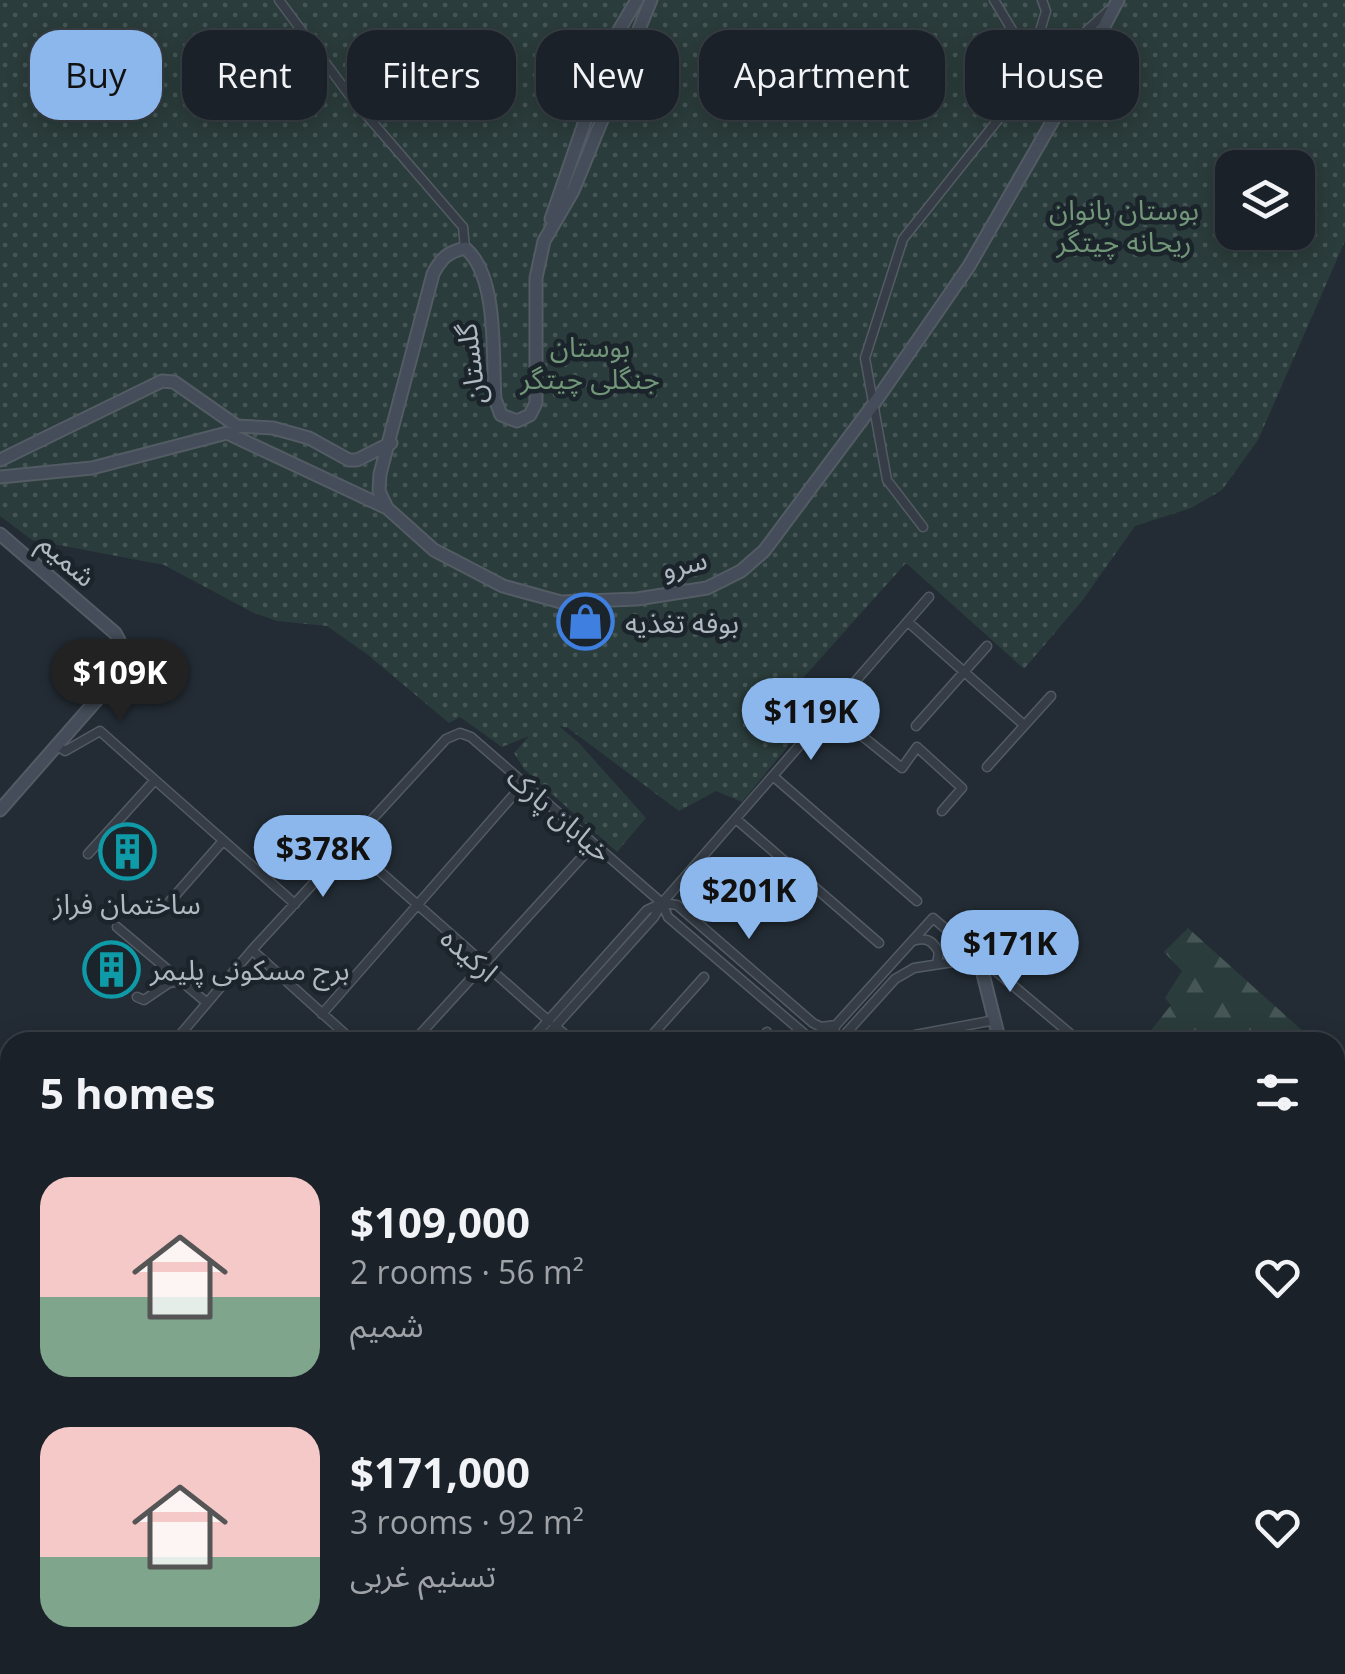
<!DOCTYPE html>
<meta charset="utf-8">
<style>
body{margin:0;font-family:"Open Sans","Noto Sans Arabic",sans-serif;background:#272e34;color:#f1f3f6;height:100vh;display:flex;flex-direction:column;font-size:38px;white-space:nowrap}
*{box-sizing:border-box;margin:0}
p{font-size:32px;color:#9fa3a8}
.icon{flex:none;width:55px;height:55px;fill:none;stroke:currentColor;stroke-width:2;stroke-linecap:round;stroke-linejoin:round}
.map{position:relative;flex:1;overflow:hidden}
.drawer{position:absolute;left:0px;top:1032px;width:1345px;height:642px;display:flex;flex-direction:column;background:#1a2128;border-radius:30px 30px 0 0;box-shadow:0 5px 25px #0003,0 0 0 2px #383e45}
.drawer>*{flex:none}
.banner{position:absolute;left:30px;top:30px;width:1285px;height:90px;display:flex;gap:20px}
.buttons{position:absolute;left:1215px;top:150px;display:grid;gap:20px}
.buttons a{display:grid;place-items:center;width:100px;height:100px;border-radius:20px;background:#1a2128;box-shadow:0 5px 25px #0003,0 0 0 2px #383e45;font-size:50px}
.price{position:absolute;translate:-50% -85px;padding:0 22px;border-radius:35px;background:#8cb7ec;color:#111;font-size:32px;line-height:65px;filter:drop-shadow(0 2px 5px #0008)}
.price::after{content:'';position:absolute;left:50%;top:60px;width:30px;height:22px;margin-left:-15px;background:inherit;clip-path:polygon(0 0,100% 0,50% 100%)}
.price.on{background:#222;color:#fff}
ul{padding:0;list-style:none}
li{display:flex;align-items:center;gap:30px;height:250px;padding:0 40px}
li span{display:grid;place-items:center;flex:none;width:280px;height:200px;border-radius:30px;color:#555}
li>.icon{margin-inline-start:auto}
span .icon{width:120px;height:120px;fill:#fffc;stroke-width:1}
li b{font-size:42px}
h2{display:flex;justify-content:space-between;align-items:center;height:120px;padding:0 40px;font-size:42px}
.tag{padding:0 35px;border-radius:30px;background:#1a2128;box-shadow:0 5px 25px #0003,0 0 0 2px #383e45;font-size:35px;line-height:90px}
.tag.on{background:#8cb7ec;color:#111}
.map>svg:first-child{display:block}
.forest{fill:url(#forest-firs)}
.park{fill:url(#park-dots);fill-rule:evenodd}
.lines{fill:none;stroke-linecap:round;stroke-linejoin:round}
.street-casing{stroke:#535b64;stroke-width:11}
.secondary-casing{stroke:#535b64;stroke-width:15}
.primary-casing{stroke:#3f474f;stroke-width:16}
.street{stroke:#363d46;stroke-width:8}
.secondary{stroke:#444d59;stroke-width:11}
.primary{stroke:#545d66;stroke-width:12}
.labels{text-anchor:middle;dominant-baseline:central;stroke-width:9;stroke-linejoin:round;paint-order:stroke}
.park-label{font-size:28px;fill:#719678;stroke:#1b232b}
.street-label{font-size:28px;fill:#b0b8c2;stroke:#1b232b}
.poi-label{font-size:28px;fill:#b0b8c2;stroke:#1b232b;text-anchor:start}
</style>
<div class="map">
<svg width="1345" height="1674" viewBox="0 0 1345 1674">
<defs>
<pattern id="forest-firs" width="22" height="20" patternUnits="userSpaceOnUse" patternTransform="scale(2.5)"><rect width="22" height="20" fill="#2a3c3b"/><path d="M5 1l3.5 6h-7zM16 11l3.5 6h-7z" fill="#465656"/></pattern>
<pattern id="park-dots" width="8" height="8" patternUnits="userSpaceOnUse" patternTransform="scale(2.5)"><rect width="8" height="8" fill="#2a3c3b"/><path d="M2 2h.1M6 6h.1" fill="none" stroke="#465656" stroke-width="1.8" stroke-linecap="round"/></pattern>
</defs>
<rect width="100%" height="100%" fill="#232c35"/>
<path class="forest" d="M 1188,928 L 1315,1042 L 1149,1042 L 1145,1038 L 1171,1005 L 1165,998 L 1182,971 L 1164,952 Z"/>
<path class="park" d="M 0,0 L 1345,0 L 1345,241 L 1258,440 L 1222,490 L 1191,508 L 1135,526 L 1082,601 L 1024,669 L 906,563 L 802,679 L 825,701 L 742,802 L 716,791 L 679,811 L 568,728 L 559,726 L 579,743 L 646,818 L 617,852 L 524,769 L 514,753 L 529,736 L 502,747 L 460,717 L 449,723 L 368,655 L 327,626 L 277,621 L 252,612 L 164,565 L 32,540 L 0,516 ZM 1232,168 L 1298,168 L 1298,232 L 1232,232 Z"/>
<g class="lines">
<defs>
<path id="street" d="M 279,0 L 350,96 L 463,227 L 465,248
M 994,0 L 1023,48 L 1067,96
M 1023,48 L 1040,31 L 1046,11 L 1042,0
M 923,527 L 887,480 L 865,358 L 903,239 L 1001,116 L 1043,71 L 1108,11
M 908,622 L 1024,725
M 823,720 L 846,723 L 902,768 L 917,747 L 962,788 L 942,811
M 916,726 L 987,646
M 56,745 L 65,751 L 100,731 L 155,780
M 987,767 L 1051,696
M 774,777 L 917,901
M 736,819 L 879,943
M 349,844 L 549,1021
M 88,854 L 155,780 L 295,904
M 662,903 L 677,905 L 813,1023 L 821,1027 L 836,1025
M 165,907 L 223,841
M 117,927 L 206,1002
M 913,941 C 926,937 932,940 939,952 L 937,964
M 252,950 L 354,1042
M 137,997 L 144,1000 L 169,983 L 180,981
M 322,1014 L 524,783
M 556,1027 L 574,1042
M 915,1035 L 995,1020
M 174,1042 L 252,950 L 446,739 L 460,733 L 471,737 L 662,903 L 668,917 L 814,1042
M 413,1042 L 594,844
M 529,1042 L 647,910 L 662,903
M 541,1042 L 654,917 L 662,903 L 929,597
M 646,1042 L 704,977
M 758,1042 L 767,1032
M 829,1042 L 836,1025 L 933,918 L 1080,1042
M 838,1042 L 895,979 L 914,968 L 979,958
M 1335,1618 L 1345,1627
M 59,1665 L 69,1674
M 1237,1665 L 1246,1674
M 371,1674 L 380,1665
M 474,1674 L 482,1665
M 582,1674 L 590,1665
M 1146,1674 L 1154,1665"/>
<path id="secondary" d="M 551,219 L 613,40 L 637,0
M 0,460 L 162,381 L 174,382 L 237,426 L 273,428 L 309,438 L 349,460 L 357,460 L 391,443
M 0,477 L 92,468 L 227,433 L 387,508 L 434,550 L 503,586 L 561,602 L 637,599 L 707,588 L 741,571 L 764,551 L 873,405 L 969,266 L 1067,96 L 1118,0
M 387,508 L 379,491 L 380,474 L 433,274 C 441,258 448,252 465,248 C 499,276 492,358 495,399 L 501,415 L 517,421 L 530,415 L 536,403 L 536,278 L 544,241 L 573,191 L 651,0
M 0,534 L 115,633 C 126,650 124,659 116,678 L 0,810
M 979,958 L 1000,1042
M 1335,1177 L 1345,1166
M 1335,1215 L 1345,1203
M 0,1228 L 10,1217
M 1335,1258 L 1345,1254
M 1335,1289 L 1345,1286
M 267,1674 L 275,1665
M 903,1674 L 910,1665
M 928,1674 L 936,1665"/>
<path id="primary" d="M 0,1079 L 10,1088
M 0,1097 L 10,1106
M 646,1665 L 657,1674
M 668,1665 L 678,1674"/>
</defs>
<use href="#street" class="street-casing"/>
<use href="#secondary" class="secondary-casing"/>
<use href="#primary" class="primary-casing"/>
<use href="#street" class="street"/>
<use href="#secondary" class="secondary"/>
<use href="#primary" class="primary"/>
</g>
<defs>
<symbol id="shop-ring" viewBox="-11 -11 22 22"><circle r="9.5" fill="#1b232b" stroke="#3f7fe0" stroke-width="1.5"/><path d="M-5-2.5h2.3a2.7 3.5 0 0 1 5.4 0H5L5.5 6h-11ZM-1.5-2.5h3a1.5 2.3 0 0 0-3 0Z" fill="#3f7fe0"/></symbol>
<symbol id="building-ring" viewBox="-11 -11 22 22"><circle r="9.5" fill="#1b232b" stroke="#0f9aa8" stroke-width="1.5"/><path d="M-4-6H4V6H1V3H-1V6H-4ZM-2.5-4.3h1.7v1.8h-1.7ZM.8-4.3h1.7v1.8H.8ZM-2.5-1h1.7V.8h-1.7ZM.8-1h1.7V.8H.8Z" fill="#0f9aa8"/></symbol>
</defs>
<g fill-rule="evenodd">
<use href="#shop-ring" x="554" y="590" width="63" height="63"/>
<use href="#building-ring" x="96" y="820" width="63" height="63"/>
<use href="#building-ring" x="80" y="938" width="63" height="63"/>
</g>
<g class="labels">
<g class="park-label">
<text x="1124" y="209">بوستان بانوان<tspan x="1124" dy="32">ریحانه چیتگر</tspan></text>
<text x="590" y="346">بوستان<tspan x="590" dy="32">جنگلی چیتگر</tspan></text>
</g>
<g class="street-label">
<text transform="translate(470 364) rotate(-97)">گلستان</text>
<text transform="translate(68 559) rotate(41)">شمیم</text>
<text transform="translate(684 563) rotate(-14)">سرو</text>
<text transform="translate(560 814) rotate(41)">خیابان پارک</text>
<text transform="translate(470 954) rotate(41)">ارکیده</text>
</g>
<g class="poi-label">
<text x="625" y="622">بوفه تغذیه</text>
<text x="127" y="903" text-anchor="middle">ساختمان فراز</text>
<text x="150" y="969">برج مسکونی پلیمر</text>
</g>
</g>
</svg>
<div class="buttons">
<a><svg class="icon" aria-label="layers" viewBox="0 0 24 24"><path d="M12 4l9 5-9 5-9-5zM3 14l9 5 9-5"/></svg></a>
</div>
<b class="price on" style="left:120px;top:724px">$109K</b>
<b class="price" style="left:811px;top:763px">$119K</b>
<b class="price" style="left:323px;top:900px">$378K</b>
<b class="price" style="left:749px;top:942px">$201K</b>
<b class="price" style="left:1010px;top:995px">$171K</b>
<div class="banner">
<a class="tag on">Buy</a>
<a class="tag">Rent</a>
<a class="tag">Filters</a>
<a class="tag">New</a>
<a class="tag">Apartment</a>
<a class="tag">House</a>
</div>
<section class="drawer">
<h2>5 homes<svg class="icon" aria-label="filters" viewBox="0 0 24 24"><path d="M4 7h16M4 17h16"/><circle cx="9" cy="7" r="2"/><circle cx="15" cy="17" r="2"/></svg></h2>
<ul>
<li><span style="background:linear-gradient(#f6c9c9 60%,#7fa58c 0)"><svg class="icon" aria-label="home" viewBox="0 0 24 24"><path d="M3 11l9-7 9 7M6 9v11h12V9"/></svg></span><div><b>$109,000</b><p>2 rooms · 56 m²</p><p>شمیم</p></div><svg class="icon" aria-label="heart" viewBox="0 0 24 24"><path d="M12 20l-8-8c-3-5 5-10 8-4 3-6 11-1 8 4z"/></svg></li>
<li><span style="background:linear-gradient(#f6c9c9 65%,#7fa58c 0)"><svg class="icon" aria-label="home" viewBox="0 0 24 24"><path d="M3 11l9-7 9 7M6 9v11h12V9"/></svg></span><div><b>$171,000</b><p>3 rooms · 92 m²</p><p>تسنیم غربی</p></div><svg class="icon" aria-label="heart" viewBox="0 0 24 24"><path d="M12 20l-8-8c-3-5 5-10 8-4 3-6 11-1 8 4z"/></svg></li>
</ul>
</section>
</div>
